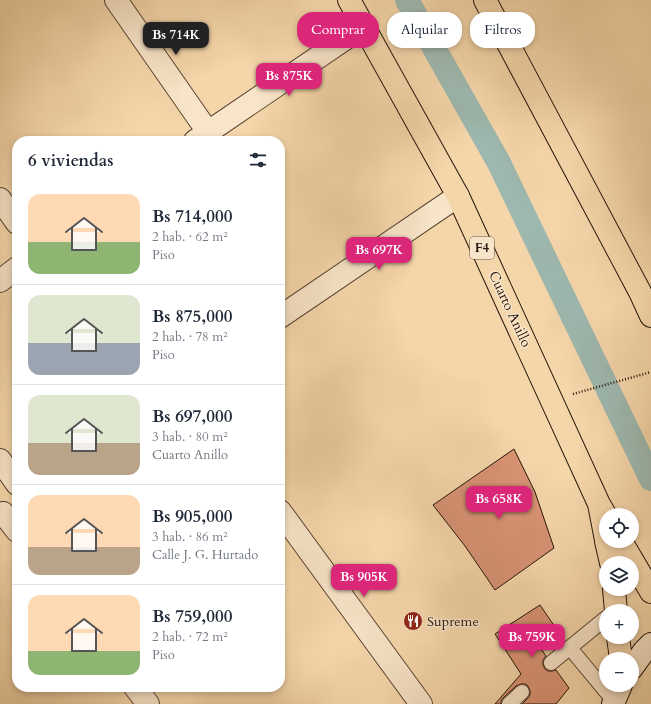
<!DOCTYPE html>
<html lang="es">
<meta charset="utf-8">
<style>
body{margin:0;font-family:Cardo,serif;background:#f2f2f3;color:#1f2937;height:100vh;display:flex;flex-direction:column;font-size:15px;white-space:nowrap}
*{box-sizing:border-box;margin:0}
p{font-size:13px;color:#747a83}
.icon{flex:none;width:22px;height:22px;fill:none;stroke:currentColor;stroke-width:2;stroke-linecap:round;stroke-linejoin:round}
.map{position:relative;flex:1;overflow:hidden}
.details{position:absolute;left:12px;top:136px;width:273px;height:556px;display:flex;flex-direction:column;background:#fff;border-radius:16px;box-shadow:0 2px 6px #0003}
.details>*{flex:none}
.banner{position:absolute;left:297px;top:12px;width:294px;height:36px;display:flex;gap:8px}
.buttons{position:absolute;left:599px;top:508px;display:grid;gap:8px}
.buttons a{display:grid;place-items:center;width:40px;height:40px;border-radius:50%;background:#fff;box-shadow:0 2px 6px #0003;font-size:20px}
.price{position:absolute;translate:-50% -34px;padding:0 9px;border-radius:8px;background:#db2777;color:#fff;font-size:13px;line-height:26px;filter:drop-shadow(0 1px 2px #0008)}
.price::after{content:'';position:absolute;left:50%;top:24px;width:12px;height:9px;margin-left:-6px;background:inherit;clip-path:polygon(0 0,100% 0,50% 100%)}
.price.current{background:#222;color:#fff}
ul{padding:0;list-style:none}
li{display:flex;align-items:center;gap:12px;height:100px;padding:0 16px}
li+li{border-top:1px solid #e0e1e3}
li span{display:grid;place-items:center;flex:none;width:112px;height:80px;border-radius:12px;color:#555}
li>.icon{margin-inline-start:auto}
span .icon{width:48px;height:48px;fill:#fffc;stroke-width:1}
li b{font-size:17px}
h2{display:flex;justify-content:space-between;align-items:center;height:48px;padding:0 16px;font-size:17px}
.tag{padding:0 14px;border-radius:16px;background:#fff;box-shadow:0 2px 6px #0003;font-size:14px;line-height:36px}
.tag.current{background:#db2777;color:#fff}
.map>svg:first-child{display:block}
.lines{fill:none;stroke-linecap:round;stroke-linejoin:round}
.canal{stroke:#9db8af;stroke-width:24}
.building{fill:#d99375;stroke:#25150a}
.service-casing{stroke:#594532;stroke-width:16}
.minor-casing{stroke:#594532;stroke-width:24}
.secondary-casing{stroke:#25150a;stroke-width:24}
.trunk-casing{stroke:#25150a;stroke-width:24}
.path{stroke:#25150a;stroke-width:2.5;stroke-dasharray:1 2;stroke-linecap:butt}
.service{stroke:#f8e4c8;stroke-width:14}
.minor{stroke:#f8e4c8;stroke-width:22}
.secondary{stroke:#f8e4c8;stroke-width:22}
.trunk{stroke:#f5d6aa;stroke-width:22}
.labels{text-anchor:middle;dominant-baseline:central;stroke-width:3;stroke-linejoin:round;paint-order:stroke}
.shield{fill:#f8e4c8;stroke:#645343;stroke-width:1}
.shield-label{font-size:13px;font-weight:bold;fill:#25150a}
.street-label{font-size:14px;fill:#25150a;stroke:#f8e4c8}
.poi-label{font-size:14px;fill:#25150a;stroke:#f8e4c8;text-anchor:start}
</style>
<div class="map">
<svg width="651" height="704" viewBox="0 0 651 704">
<rect width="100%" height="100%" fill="#f5d6aa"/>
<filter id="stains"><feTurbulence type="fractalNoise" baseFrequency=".005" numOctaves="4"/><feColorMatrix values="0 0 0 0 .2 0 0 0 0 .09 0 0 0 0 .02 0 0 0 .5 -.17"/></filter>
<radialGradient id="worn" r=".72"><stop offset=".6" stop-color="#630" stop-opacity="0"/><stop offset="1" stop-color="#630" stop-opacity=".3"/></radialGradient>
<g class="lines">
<path class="canal" d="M 407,0 L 499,163 L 651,479"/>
</g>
<path class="building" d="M 514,449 L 535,492 L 554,548 L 495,590 L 465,546 L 433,505 Z
M 540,605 L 555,627 L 535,640 L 546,656 L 543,660 L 543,665 L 545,669 L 548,671 L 552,671 L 556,670 L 569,688 L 556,704 L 522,704 L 528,698 L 530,695 L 530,691 L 528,686 L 525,684 L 521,684 L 516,686 L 503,698 L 501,701 L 501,704 L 495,704 L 521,674 L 495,634 Z"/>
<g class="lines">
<defs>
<path id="service" d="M 570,648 L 614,701
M 551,663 L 606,618
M 509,704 L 522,692"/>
<path id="minor" d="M 116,0 L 208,132
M 195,141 L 364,26
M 0,199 L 17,223
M 0,281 L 17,268
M 280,317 L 458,196
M 0,460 L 17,484
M 280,511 L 421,704
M 3,513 L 17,531
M 135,687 L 148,704"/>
<path id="secondary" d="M 632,668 L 644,651 L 651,644
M 613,704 L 621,685"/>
<path id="trunk" d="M 349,0 L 458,196 L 599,504 L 606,516
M 485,0 L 640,292 L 651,316
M 599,504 L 606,540
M 606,541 L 611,563
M 621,541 L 651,592
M 614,589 L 616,611
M 618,637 L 621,659"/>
</defs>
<use href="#service" class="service-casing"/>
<use href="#minor" class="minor-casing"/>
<use href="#secondary" class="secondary-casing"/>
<use href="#trunk" class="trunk-casing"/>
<path class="path" d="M 573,394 L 651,372"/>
<use href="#service" class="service"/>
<use href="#minor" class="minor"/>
<use href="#secondary" class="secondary"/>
<use href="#trunk" class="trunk"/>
</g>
<defs>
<symbol id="restaurant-disc" viewBox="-11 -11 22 22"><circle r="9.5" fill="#8f2418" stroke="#f8e4c8"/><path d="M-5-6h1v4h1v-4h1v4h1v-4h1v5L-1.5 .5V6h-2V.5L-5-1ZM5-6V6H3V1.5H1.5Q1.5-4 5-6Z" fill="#fff"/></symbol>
</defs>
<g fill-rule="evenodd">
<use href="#restaurant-disc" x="402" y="610" width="22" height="22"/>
</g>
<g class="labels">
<rect class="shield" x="470" y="237" width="24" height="22" rx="3"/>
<g class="shield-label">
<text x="482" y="248">F4</text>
</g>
<g class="street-label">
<text transform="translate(510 309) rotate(65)">Cuarto Anillo</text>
</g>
<g class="poi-label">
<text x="427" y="621">Supreme</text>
</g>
</g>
<rect width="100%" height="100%" filter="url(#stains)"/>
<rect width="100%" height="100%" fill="url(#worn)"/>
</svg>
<div class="buttons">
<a><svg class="icon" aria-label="locate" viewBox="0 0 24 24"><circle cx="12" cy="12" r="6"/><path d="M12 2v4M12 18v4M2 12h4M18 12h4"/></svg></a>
<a><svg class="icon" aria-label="layers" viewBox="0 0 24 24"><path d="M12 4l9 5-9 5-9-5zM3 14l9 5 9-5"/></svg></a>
<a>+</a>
<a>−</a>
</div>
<b class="price current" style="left:176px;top:56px">Bs 714K</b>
<b class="price" style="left:289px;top:97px">Bs 875K</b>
<b class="price" style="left:379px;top:271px">Bs 697K</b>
<b class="price" style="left:499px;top:520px">Bs 658K</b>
<b class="price" style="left:364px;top:598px">Bs 905K</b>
<b class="price" style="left:532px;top:658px">Bs 759K</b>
<div class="banner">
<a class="tag current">Comprar</a>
<a class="tag">Alquilar</a>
<a class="tag">Filtros</a>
</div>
<section class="details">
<h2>6 viviendas<svg class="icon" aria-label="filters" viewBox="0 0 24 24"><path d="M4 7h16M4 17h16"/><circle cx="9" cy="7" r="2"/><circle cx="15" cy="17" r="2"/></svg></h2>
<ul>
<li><span style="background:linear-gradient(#ffd9b3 60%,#8fb573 0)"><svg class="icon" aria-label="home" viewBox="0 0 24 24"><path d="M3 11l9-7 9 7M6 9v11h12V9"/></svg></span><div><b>Bs 714,000</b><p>2 hab. · 62 m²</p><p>Piso</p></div></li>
<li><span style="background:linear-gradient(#dfe7d0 60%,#9aa5b1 0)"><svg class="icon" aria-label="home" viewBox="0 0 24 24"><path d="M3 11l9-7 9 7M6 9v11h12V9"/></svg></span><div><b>Bs 875,000</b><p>2 hab. · 78 m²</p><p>Piso</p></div></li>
<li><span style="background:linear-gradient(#dfe7d0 60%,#b9a48a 0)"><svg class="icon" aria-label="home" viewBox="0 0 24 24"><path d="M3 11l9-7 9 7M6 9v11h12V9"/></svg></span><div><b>Bs 697,000</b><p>3 hab. · 80 m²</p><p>Cuarto Anillo</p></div></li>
<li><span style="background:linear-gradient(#ffd9b3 65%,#b9a48a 0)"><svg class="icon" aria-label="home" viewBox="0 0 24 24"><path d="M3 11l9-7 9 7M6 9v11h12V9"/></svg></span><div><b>Bs 905,000</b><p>3 hab. · 86 m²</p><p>Calle J. G. Hurtado</p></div></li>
<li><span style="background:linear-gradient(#ffd9b3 70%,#8fb573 0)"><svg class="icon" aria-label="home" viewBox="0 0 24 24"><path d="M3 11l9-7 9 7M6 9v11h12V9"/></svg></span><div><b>Bs 759,000</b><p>2 hab. · 72 m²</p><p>Piso</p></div></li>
</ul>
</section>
</div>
